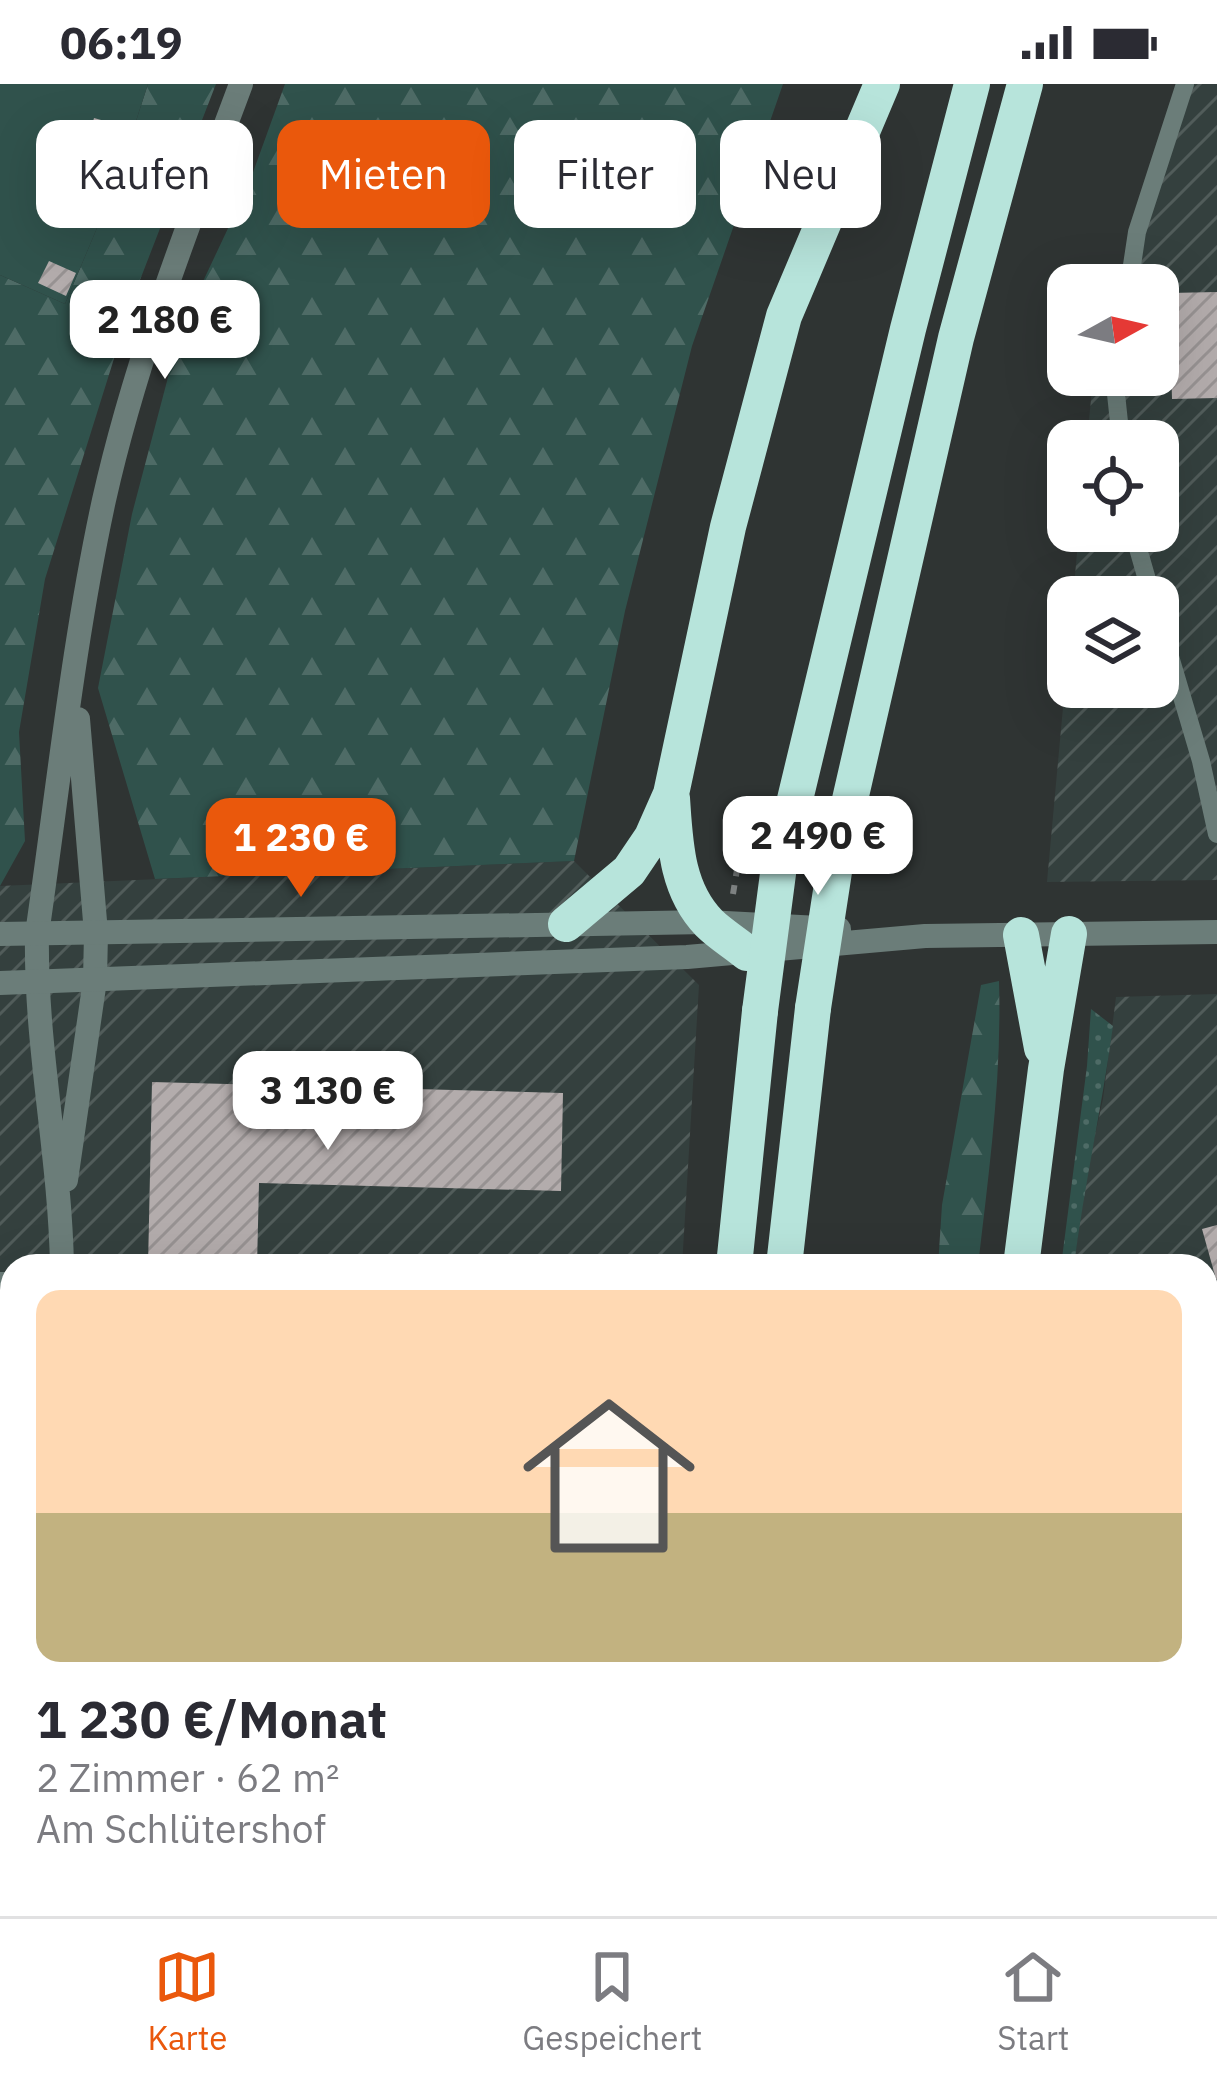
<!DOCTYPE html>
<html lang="de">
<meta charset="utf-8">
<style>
body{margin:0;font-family:"IBM Plex Sans",sans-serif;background:#f2f2f3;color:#2b2b33;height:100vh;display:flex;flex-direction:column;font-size:45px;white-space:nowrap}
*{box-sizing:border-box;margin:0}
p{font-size:39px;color:#7c7c81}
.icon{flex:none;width:66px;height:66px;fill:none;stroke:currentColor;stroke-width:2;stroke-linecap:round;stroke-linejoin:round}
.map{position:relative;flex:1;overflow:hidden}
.sheet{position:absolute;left:0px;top:1170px;width:1218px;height:663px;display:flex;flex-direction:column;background:#fff;border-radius:36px 36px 0 0;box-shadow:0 12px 48px #0002}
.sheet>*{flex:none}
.hud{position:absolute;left:36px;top:36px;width:1146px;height:108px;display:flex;gap:24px}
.needle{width:78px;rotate:82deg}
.fabs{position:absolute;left:1047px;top:180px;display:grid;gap:24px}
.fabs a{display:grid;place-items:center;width:132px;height:132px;border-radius:24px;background:#fff;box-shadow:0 12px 48px #0002;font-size:60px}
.price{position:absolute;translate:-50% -102px;padding:0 27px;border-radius:24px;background:#fff;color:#222;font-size:39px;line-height:78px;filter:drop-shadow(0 3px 6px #0008)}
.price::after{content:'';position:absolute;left:50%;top:72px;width:36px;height:27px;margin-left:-18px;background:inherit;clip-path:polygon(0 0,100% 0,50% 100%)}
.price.on{background:#ea580c;color:#fff}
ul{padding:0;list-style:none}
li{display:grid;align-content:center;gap:24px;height:636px;padding:0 36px}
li+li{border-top:3px solid #e1e1e2}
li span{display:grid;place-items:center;height:372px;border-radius:24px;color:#555}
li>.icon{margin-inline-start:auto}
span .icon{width:216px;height:216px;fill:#fffc;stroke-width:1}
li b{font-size:51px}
.tag{padding:0 42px;border-radius:24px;background:#fff;box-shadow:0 12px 48px #0002;font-size:42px;line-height:108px}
.tag.on{background:#ea580c;color:#fff}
.status{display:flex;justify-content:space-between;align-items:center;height:84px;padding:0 60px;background:#fff;direction:ltr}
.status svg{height:33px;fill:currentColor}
.menu{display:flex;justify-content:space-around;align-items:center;height:168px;border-top:3px solid #e1e1e2;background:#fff;font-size:33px;color:#7c7c81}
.menu a{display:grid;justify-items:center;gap:6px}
.menu .on{color:#ea580c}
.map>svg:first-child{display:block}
.industrial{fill:url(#industrial-furrows)}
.grass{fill:url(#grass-dots)}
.forest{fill:url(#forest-firs)}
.garden{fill:#30524c}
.building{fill:url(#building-hatch)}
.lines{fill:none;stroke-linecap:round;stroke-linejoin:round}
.path{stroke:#7d8181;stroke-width:6;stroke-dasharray:9 9;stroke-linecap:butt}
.service{stroke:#6b7d79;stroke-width:18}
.minor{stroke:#6b7d79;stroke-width:24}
.tertiary{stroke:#6b7d79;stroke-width:24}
.motorway{stroke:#b7e4db;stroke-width:36}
.motorway-bridge{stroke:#b7e4db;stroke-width:36}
</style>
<div class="status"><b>06:19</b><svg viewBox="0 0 49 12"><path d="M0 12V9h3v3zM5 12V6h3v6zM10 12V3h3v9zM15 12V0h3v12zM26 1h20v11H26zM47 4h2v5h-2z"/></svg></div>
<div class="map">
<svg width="1217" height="1832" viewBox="0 0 1217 1832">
<defs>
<pattern id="industrial-furrows" width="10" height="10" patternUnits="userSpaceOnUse" patternTransform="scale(3)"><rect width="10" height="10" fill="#34403e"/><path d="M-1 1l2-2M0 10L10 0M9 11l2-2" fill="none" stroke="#515c5a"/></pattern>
<pattern id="grass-dots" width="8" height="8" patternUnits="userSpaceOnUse" patternTransform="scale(3)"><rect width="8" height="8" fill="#30524c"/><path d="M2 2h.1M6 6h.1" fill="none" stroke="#4e6b66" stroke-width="1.8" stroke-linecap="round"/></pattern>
<pattern id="forest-firs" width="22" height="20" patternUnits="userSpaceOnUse" patternTransform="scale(3)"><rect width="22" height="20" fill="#30524c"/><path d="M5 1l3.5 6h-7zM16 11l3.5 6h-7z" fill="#4e6b66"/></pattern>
<pattern id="building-hatch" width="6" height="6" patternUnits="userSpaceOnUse" patternTransform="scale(3)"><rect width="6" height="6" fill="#b3acac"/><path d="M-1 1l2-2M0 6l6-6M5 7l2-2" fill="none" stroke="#979292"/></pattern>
</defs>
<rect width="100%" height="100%" fill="#2f3433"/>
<path class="industrial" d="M 1187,0 L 1217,0 L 1217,796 L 1047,798 L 1068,569 L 1068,603 L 1158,603 L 1158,513 L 1073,513 L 1079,447 L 1158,447 L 1158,357 L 1087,357 L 1092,305 L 1096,291 L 1158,291 L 1158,201 L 1124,201 Z
M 574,777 L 699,901 L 682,1182 L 12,1182 L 12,1821 L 653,1821 L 653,1832 L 0,1832 L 0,802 Z
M 1217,910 L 1217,1832 L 1073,1832 L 1073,1821 L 1206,1821 L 1206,1182 L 1074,1182 L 1084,1102 L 1103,1015 L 1116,913 Z"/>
<path class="grass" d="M 1091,925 L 1113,942 C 1102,1023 1084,1102 1074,1182 L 1061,1182 L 1087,982 Z"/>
<path class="forest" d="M 148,0 L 216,0 L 133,214 L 45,495 L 19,648 L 25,757 L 0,802 L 0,191 L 65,220 L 116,99 Z
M 285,0 L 783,0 L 692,262 L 625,527 L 574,777 L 155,795 L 98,604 L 132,430 L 181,244 L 248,102 Z
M 999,897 C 1002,993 989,1087 978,1182 L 938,1182 L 942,1121 L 981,901 Z"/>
<path class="garden" d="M 0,0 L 148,0 L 116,99 L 65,220 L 0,191 Z"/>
<path class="building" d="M 94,34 L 126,43 L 119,68 L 87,58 Z
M 69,103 L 100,116 L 92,137 L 61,124 Z
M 49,177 L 76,189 L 66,212 L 38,199 Z
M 1217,208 L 1217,314 L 1172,315 L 1169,209 Z
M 152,998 L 563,1009 L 561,1107 L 259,1099 L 257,1182 L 148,1182 Z
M 1217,1141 L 1217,1195 L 1216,1195 L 1202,1145 Z"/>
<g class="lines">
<path class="path" d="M 733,810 L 745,737
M 1024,1832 L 1025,1821"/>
<path class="service" d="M 1129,201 L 1137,148 L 1185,0
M 1114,291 L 1121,357
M 1133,447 L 1152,513
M 1158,532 L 1201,677 L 1217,750
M 0,1197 L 12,1197
M 0,1818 L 12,1818"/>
<path class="minor" d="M 66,1096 L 95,896 L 96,849 L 78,635
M 62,1182 C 60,1071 35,961 37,850 C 58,706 73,559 104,416 C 136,273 190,137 241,0
M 54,1832 L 54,1821"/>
<path class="tertiary" d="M 0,850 L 707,838 L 839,845
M 0,899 L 687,873 L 925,852 L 1217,848"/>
<path class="motorway" d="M 672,714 C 675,758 676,805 709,839 C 720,850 735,859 747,869
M 835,781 L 956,254 L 1025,0
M 779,782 L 908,245 L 972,0
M 566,840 L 629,787 L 652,753 L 671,710 L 728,443 L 784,232 L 882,0
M 1021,851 L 1042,964
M 734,1182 L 760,927
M 784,1182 L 813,924
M 1021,1182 L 1046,985 L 1069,850
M 713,1821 L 713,1832
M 763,1821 L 763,1832
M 947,1832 L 948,1821"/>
<path class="motorway-bridge" d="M 813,924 L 835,781
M 760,927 L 779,782"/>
</g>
</svg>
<div class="fabs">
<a><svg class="needle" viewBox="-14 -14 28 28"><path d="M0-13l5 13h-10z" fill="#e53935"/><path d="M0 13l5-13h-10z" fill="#7c7c81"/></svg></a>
<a><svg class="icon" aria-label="locate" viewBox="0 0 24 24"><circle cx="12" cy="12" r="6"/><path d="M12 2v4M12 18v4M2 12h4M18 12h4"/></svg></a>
<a><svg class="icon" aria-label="layers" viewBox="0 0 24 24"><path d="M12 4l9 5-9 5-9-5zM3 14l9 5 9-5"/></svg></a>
</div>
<b class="price" style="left:165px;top:298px">2 180 €</b>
<b class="price" style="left:818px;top:814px">2 490 €</b>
<b class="price on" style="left:301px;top:816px">1 230 €</b>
<b class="price" style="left:328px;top:1069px">3 130 €</b>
<div class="hud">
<a class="tag">Kaufen</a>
<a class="tag on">Mieten</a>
<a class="tag">Filter</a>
<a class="tag">Neu</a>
</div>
<section class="sheet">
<ul>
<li><span style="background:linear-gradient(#ffd9b3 60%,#c2b280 0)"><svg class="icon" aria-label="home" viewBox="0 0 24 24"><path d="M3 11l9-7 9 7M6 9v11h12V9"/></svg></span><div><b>1 230 €/Monat</b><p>2 Zimmer · 62 m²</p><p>Am Schlütershof</p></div></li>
</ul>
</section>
</div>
<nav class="menu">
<a class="on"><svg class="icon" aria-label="map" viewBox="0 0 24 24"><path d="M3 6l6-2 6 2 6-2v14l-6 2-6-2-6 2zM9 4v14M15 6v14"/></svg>Karte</a>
<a><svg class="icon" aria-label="saved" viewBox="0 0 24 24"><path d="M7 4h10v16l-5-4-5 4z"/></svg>Gespeichert</a>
<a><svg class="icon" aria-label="home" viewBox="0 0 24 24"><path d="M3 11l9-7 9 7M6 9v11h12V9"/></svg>Start</a>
</nav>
